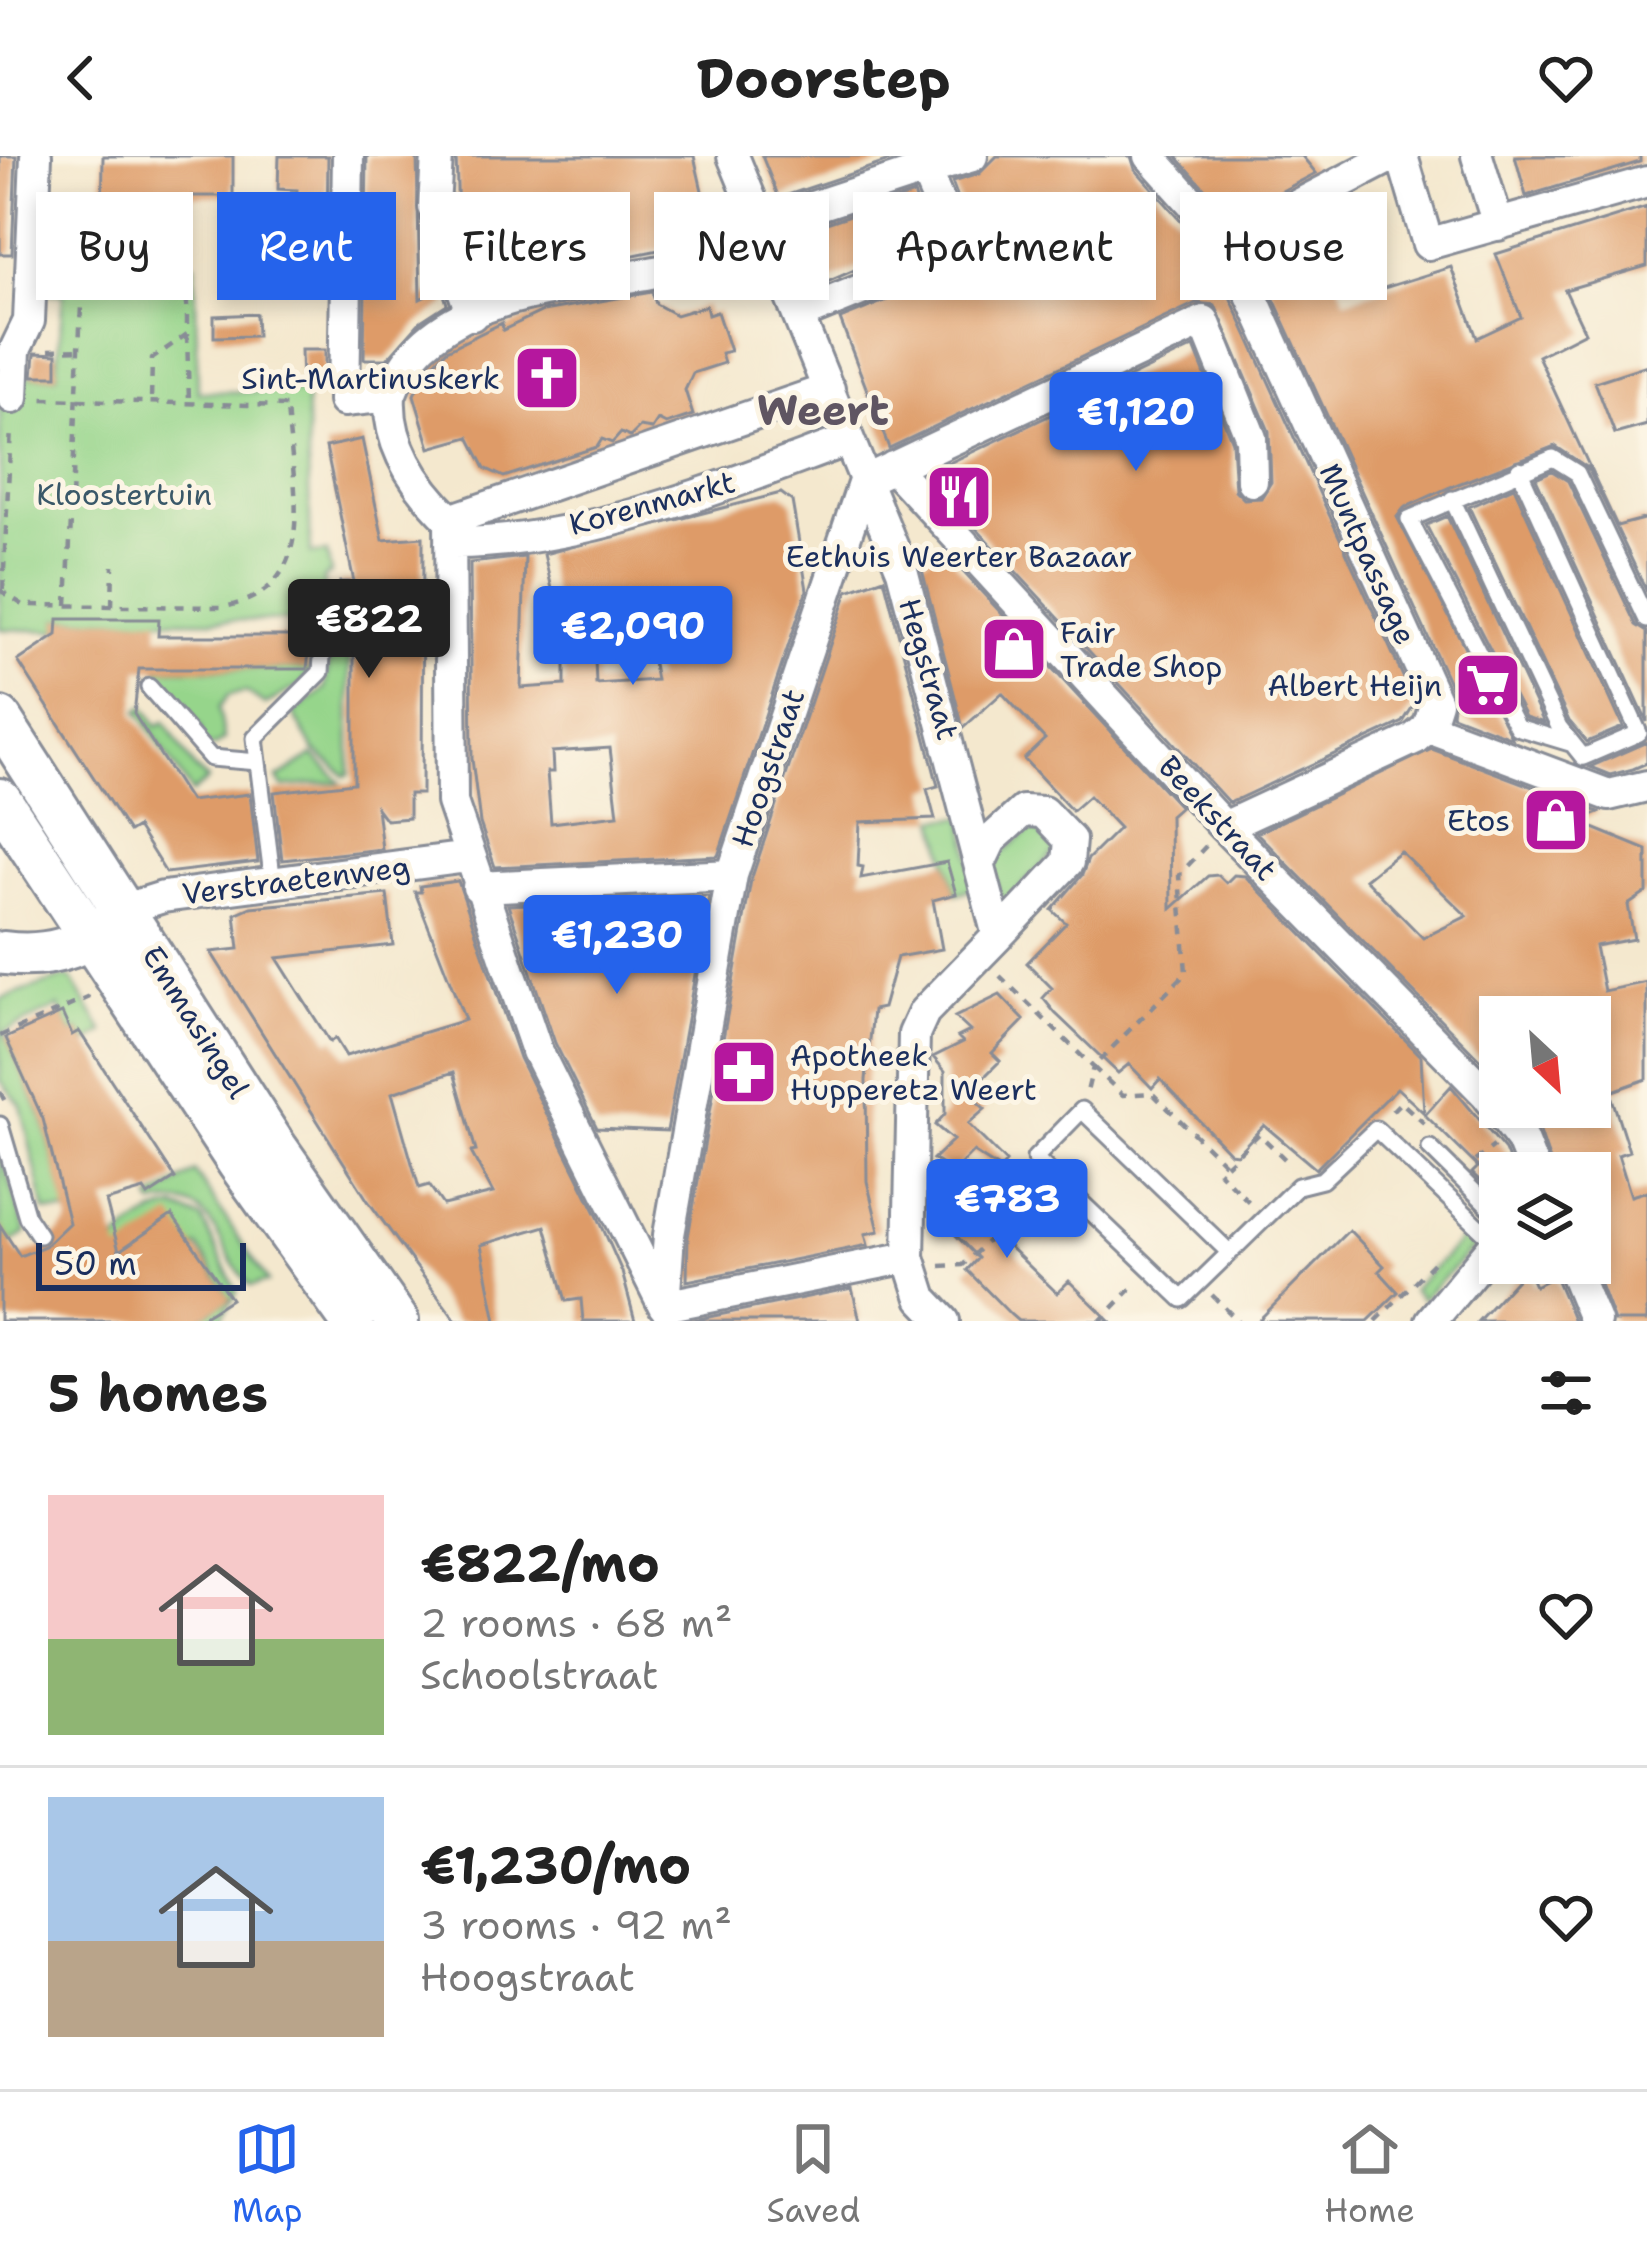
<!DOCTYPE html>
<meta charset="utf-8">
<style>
body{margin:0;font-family:"Shantell Sans",sans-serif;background:#f2f2f2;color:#222;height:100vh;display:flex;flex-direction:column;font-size:45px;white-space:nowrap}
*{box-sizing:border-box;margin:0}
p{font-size:39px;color:#767676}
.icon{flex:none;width:66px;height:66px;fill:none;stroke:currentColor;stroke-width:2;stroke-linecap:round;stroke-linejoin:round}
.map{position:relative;height:1165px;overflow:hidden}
.panel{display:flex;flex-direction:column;background:#fff;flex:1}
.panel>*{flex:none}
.hud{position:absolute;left:36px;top:36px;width:1575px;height:108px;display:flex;gap:24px}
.needle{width:78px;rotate:154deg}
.buttons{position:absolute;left:1479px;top:840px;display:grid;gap:24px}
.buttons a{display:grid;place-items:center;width:132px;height:132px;border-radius:0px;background:#fff;box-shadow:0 6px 18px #0003;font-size:60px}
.scale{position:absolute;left:36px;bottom:30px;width:210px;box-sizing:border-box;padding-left:12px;border:6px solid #1b2f5e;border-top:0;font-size:33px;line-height:42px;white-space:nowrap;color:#1b2f5e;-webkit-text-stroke:9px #fcf5e5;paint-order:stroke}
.price{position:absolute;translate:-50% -102px;padding:0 27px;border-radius:12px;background:#2563eb;color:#fff;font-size:39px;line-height:78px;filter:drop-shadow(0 3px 6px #0008)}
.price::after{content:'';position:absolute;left:50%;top:72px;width:36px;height:27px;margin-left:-18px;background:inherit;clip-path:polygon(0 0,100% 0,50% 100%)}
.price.on{background:#222;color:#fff}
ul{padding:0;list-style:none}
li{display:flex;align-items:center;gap:36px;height:300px;padding:0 48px}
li+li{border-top:3px solid #e0e0e0}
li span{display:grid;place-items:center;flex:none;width:336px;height:240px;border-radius:0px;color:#555}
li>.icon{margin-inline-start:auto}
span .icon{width:144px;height:144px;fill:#fffc;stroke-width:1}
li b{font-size:51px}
h2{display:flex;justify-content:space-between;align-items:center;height:144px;padding:0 48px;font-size:51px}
.chip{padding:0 42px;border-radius:0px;background:#fff;box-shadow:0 6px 18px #0003;font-size:42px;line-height:108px}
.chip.on{background:#2563eb;color:#fff}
header{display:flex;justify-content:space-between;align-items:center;height:156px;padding:0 48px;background:#fff;font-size:54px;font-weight:700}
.tab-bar{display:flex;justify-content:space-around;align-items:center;height:168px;border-top:3px solid #e0e0e0;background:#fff;font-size:33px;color:#767676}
.tab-bar a{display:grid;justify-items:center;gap:6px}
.tab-bar .on{color:#2563eb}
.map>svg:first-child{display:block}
.green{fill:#96d58b;stroke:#588274;stroke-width:3}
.building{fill:#de9b68;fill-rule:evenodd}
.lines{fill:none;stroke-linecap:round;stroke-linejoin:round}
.lane-casing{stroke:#888c96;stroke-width:21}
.street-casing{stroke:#888c96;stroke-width:36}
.secondary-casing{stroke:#888c96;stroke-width:48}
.path{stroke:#888c96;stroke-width:4.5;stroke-dasharray:9 9;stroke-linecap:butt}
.lane{stroke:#fff;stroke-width:15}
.street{stroke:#fff;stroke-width:30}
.secondary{stroke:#fff;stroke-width:42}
.labels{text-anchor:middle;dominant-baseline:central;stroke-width:10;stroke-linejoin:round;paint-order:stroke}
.poi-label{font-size:30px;fill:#1b2f5e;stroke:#fcf5e5;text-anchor:end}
.park-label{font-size:30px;fill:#3a5869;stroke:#fcf5e5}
.street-label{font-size:30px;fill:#1b2f5e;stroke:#fcf5e5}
.district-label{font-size:42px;font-weight:bold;fill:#5f5562;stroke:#fcf5e5}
</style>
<header><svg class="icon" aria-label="back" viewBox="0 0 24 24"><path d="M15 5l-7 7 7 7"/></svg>Doorstep<svg class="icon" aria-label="heart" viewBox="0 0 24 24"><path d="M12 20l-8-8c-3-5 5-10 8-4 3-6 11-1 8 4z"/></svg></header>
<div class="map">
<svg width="1647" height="1165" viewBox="0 0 1647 1165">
<rect width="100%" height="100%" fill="#fcf5e5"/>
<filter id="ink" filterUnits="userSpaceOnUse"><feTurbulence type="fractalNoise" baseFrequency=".00833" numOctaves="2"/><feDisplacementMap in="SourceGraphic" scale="24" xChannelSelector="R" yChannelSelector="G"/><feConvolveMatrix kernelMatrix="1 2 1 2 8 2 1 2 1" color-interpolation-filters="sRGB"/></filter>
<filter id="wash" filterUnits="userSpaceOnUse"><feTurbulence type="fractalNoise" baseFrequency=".004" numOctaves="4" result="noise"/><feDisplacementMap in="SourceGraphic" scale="48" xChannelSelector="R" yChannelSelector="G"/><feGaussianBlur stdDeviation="2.7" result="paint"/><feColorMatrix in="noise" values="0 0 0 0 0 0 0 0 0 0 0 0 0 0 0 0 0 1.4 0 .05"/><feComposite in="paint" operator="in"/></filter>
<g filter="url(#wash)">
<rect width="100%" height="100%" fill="#f4e8ce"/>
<path class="green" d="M 195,108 L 198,236 L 306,235 L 311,398 L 327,397 L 331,418 L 324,421 L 322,453 L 312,454 L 312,465 L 58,463 L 58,475 L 0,473 L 0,246 L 20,220 L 57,220 L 63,138 L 40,137 L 39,111 Z
M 332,487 L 349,487 L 350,618 L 346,620 L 314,594 L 293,557 L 325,533 Z
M 158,513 L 311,513 L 302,528 L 265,549 L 246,536 L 229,539 L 219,552 L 224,583 L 215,590 L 207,590 L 196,578 L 202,573 L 187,553 L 181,556 L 159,523 Z
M 144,550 L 157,570 L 165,566 L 194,612 L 208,624 L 192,637 L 138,555 Z
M 313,599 L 341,626 L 283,631 L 278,622 Z
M 964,661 L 975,731 L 956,738 L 936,663 Z
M 1034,670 L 1056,695 L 1002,751 L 991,707 Z
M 64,822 L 71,823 L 104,876 L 87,887 L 79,875 L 72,879 L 59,851 L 4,876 L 43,964 L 68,1057 L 45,1055 L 21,950 L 0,924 L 0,843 Z
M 0,995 L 26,1077 L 11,1087 L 0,1070 Z
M 195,1016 L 268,1126 L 251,1130 C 214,1094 218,1033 154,1049 L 151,1044 Z
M 175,1052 L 202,1063 L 237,1136 L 220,1165 L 196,1165 L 230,1143 L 198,1091 L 101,1109 C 111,1084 146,1056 175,1052 Z
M 1467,1078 L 1477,1088 L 1422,1143 L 1412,1133 Z"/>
<g id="blocks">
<path class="building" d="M 0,0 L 16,0 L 12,98 L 0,98 Z
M 103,0 L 233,0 L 233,40 L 191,40 L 191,67 L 164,67 L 165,75 L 146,75 L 145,100 L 51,99 L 52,72 L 102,73 Z
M 279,0 L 328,0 L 327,71 L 296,71 L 297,34 L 278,33 Z
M 367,0 L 417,0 L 420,143 L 442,132 L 447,148 L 421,165 L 387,203 L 364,203 Z
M 456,0 L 694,0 L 713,83 L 496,127 L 494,114 L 496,127 L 483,132 L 478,117 L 493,111 L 490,64 L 458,60 Z
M 762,0 L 901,0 L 901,1 L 779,42 Z
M 997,0 L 1131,0 L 1135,13 L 1210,97 L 1415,547 L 1403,566 L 1229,647 L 926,318 L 1194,191 L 1232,286 L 1235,334 L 1244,343 L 1261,342 L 1271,326 L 1269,275 L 1215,149 L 1196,147 L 889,292 L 840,163 L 934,125 L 961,106 L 968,92 L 968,69 L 952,26 L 979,18 Z
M 1176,0 L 1302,0 L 1316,17 L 1231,62 Z
M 1515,0 L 1640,0 L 1640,6 L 1526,40 Z
M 914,38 L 929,81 L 809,134 L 787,80 Z
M 1341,49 L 1351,60 L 1367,65 L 1374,80 L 1367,92 L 1329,107 L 1346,144 L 1451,111 L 1477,182 L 1521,161 L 1496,98 L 1647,51 L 1647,110 L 1565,134 L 1585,176 L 1538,200 L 1617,370 L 1647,362 L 1647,436 L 1588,312 L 1555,290 L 1448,332 L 1404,352 L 1397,361 L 1512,582 L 1452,559 L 1454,538 L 1252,95 Z
M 652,136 L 656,148 L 676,159 L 706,150 L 708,159 L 717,156 L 730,195 L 721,197 L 724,207 L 693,217 L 685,234 L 693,259 L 666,268 L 658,264 L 652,273 L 640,271 L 630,281 L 621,277 L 612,287 L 602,283 L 597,291 L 504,321 L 485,312 L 469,281 L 430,292 L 414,239 L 424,217 L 447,194 L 502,167 L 503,174 L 543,155 Z
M 256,158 L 257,180 L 214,181 L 214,160 Z
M 301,194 L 325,194 L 325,228 L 302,229 Z
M 35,197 L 57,198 L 57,220 L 33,220 Z
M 1647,209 L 1647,269 L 1615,278 L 1595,226 Z
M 362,283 L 383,384 L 423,381 L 422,638 L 409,638 L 409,662 L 386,664 L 377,652 L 382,693 L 282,704 L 274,636 L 354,627 L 354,475 L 339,475 L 340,426 L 354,426 L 326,291 Z
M 1552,315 L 1568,325 L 1636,469 L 1647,476 L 1647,566 L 1536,322 Z
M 1514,331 L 1623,571 L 1587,586 L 1569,565 L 1469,351 Z
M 781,337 L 792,345 L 807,434 L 718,700 L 495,711 L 480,667 L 472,603 L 470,407 L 525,401 L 521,532 L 565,529 L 565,489 L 544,398 ZM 646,469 L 656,524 L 596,528 L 594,479 ZM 610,592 L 618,659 L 551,667 L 547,616 L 553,616 L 552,596 Z
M 1447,360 L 1544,567 L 1525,561 L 1426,369 Z
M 943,394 L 1180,651 L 1170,660 L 1171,753 L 1208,720 L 1218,719 L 1226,727 L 1234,719 L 1245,720 L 1421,900 L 1424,957 L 1397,932 L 1316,1013 L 1264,969 L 1237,998 L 1230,997 L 1160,923 L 1152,932 L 1129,908 L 1118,917 L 1055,857 L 1043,842 L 1052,832 L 1027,807 L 1066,767 L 1052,754 L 1082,719 L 1088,703 L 1119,672 L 1089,640 L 1072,655 L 1024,603 L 1045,583 L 1002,537 L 963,572 L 920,406 Z
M 884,422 L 938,630 L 927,633 L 935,663 L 860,666 L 858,710 L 863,711 L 861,722 L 947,706 L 956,738 L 933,744 L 942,793 L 897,801 L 883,852 L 873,854 L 866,924 L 867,1025 L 879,1075 L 865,1078 L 868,1089 L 687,1125 L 688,1081 L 751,724 L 848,435 Z
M 58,463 L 159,463 L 158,480 L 311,480 L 307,513 L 139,513 L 134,558 L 190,645 L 250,638 L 258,706 L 166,717 L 137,671 L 129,676 L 18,505 L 57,479 Z
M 1647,586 L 1647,607 L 1633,613 L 1610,619 L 1590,611 Z
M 1432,593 L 1599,656 L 1576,665 L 1647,694 L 1647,736 L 1628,749 L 1634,783 L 1595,790 L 1604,835 L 1647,826 L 1647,923 L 1610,936 L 1629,995 L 1618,999 L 1631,1040 L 1647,1035 L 1647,1165 L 1614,1165 L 1590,1102 L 1590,1017 L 1554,1017 L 1540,976 L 1521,951 L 1590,951 L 1590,861 L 1500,861 L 1500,924 L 1257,677 ZM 1400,695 L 1467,760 L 1423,782 L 1365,723 Z
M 458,725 L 519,902 L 597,1059 L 622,1116 L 635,1165 L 583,1165 L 581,1143 L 566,1145 L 545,1070 L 481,1089 L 496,1165 L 456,1165 L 368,1045 L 211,796 L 239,793 L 235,758 L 251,751 L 387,738 L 393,789 L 277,802 L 330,886 L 335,882 L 346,900 L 465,864 L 415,736 L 421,736 L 420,730 ZM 454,916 L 476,995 L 471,996 L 493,1037 L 443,1049 L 429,1029 L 419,1032 L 392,937 Z
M 709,740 L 667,975 L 597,972 L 555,887 L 508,749 Z
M 1000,839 L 1024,864 L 992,897 L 1000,905 L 968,937 L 985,953 L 968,968 L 1006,1006 L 1000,1013 L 973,996 L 953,1016 L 933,1003 L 953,984 L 935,969 L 945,958 L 945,915 L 933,901 L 963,886 L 958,881 L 970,875 L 955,861 Z
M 62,857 L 72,879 L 79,875 L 175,1022 L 148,1040 L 144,1034 L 106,1045 L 119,1095 L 172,1059 L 231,1143 L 196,1165 L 0,1165 L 0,1069 L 20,1100 L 45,1090 L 69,1067 L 43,963 L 6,882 Z
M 1451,930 L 1505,994 L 1514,1017 L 1500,1017 L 1500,1044 L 1472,1017 L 1478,1011 L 1425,959 Z
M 957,1012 L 1005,1062 L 992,1074 L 1057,1137 L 1069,1125 L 1110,1165 L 1018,1165 L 1011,1159 L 967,1114 L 978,1102 L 939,1062 L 953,1048 L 933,1035 Z
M 1349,1074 L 1384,1110 L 1379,1115 L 1398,1136 L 1368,1165 L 1258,1165 Z
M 1527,1112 L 1535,1130 L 1555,1120 L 1574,1165 L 1478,1165 Z
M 852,1132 L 860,1165 L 689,1165 Z"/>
</g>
</g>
<g filter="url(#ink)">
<use href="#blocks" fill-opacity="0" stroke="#888c96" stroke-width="3"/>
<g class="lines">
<defs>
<path id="lane" d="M 1452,343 L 1559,571 L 1583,601 L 1639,577 L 1519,313
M 149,531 L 211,602 L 258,606
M 1570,587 L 1517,571 L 1409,363 L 1553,302 L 1577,317 L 1647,464
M 273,728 L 255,582 L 321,516 L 326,440
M 0,969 L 27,1061 L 39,1079
M 1430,992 L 1500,1061
M 1229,1096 L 1082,954 L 1035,1002 L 1182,1143 L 1298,1030 L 1322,1024 L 1376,973 L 1496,1087"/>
<path id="street" d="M 348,0 L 344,245 L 390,240 C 387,290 416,331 450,364
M 437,0 L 434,51 L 472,159
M 733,0 L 902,414 L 998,780 L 924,856 L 914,878 L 909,1101 L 922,1142 L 944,1165
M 1150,0 L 1227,86 L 1436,546 L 1428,571 L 1414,583 L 1224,671
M 1402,0 L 1428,88 L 1647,26
M 1477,0 L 1498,69
M 925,14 L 972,0
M 761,68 L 925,14 L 949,70 L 949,91 L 927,107 L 799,159
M 1227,86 L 1392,0
M 390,240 C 426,134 568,134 661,115 C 697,108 733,97 769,88
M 13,242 L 15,194 L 29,165 L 36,0
M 893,311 L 1224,671 L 1486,938 L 1522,984 L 1535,1017
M 879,318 L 1204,165 L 1251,282 L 1252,325
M 450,364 L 452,646 L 537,895 L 664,1150 L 909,1101
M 450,364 L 829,233
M 450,387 C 585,388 723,330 848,284
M 1428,571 L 1609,639 L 1647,630
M 981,705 L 991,684 L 1023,655 L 1043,656 L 1070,684 L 1068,706 L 998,780
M 478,731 L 732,719
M 125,753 L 163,741 L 468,701
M 1571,1107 L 1595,1165
M 664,1150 L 669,1079 L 732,719 L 864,325
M 1431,1165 L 1496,1087 L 1500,1091"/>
<path id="secondary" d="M 0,563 L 273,988 L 397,1165
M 0,644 L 239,1007 L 352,1165
M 4,797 C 45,802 80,794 111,766"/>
</defs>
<use href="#lane" class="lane-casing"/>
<use href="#street" class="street-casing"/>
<use href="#secondary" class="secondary-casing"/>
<path class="path" d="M 61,107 L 187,106 L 187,178 L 152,203 L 151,245
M 187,178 L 189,245
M 49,194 L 80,193
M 3,433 L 11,272
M 0,434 L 23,449 L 223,451 C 325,433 291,327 287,250 L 39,243
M 67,449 L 83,107
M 112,450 L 113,410
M 1206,690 L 1179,719 L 1186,817 L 1093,911 L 1123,939 L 1152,937 L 1226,1009 L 1219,1016 L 1252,1049
M 1000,820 L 1093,911 L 1087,936
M 0,880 L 90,841
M 0,936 L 8,951
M 1392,955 L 1401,946 L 1427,970
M 1475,1005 L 1494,990
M 1226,1009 L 1259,978 L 1291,1009
M 940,1110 L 963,1109 L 1037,1037
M 1212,1139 L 1238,1165
M 1100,1165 L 1134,1130
M 1376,1165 L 1436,1104"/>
<use href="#lane" class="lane"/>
<use href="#street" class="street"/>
<use href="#secondary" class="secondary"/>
</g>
</g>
<defs>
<symbol id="church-square" viewBox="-11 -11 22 22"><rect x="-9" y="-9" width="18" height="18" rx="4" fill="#b5179e" stroke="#fcf5e5"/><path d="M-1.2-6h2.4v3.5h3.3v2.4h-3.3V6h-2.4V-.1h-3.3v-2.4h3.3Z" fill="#fff"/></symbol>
<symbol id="restaurant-square" viewBox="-11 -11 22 22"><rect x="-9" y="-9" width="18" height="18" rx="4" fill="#b5179e" stroke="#fcf5e5"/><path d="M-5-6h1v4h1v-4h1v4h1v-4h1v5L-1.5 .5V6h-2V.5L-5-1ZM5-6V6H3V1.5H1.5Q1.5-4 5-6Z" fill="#fff"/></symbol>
<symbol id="shop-square" viewBox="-11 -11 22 22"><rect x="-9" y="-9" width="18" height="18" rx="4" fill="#b5179e" stroke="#fcf5e5"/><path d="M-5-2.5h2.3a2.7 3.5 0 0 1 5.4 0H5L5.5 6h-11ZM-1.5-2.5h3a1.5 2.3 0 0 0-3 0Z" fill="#fff"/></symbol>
<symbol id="supermarket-square" viewBox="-11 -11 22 22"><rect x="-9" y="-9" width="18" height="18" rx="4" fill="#b5179e" stroke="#fcf5e5"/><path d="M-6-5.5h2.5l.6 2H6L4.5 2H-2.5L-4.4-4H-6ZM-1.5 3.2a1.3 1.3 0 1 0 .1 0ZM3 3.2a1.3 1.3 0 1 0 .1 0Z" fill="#fff"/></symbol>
<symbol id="pharmacy-square" viewBox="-11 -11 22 22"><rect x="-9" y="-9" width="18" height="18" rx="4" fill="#b5179e" stroke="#fcf5e5"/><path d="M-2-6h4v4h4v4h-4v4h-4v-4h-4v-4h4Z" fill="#fff"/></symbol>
</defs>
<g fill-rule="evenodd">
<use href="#church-square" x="509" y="184" width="76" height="76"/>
<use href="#restaurant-square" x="921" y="303" width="76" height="76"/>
<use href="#shop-square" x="976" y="455" width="76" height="76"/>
<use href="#supermarket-square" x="1450" y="491" width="76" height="76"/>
<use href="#shop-square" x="1518" y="626" width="76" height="76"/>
<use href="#pharmacy-square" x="706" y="878" width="76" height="76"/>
</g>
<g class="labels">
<g class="poi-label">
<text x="500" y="222">Sint-Martinuskerk</text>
<text x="959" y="400" text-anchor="middle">Eethuis Weerter Bazaar</text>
<text x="1060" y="476" text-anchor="start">Fair<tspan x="1060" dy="34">Trade Shop</tspan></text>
<text x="1442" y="529">Albert Heijn</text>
<text x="1510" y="664">Etos</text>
<text x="790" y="899" text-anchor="start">Apotheek<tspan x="790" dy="34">Hupperetz Weert</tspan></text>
</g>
<g class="park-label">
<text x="124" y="338">Kloostertuin</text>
</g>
<g class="street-label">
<text transform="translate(652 347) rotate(-15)">Korenmarkt</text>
<text transform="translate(1368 398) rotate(66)">Muntpassage</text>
<text transform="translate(929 513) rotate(74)">Hegstraat</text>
<text transform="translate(768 612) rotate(-71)">Hoogstraat</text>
<text transform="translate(1218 662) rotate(47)">Beekstraat</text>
<text transform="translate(296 724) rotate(-7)">Verstraetenweg</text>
<text transform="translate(196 866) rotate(58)">Emmasingel</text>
</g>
<g class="district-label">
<text x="823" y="254">Weert</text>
</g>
</g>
</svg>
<div class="buttons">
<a><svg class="needle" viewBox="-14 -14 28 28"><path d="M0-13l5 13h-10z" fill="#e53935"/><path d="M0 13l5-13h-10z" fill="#767676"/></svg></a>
<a><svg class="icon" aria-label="layers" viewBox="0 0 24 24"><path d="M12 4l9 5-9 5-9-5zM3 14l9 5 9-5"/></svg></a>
</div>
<div class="scale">50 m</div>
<b class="price" style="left:1136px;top:318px">€1,120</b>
<b class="price on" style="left:369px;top:525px">€822</b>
<b class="price" style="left:633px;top:532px">€2,090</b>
<b class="price" style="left:617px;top:841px">€1,230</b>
<b class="price" style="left:1007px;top:1105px">€783</b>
<div class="hud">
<a class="chip">Buy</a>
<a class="chip on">Rent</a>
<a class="chip">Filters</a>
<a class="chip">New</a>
<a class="chip">Apartment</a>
<a class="chip">House</a>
</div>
</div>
<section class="panel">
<h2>5 homes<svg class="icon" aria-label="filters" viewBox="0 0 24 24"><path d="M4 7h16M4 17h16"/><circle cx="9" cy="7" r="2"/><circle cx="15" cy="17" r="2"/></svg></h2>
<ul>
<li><span style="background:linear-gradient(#f6c9c9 60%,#8fb573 0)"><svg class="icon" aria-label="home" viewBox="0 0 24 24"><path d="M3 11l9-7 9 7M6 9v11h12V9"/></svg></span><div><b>€822/mo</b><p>2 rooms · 68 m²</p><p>Schoolstraat</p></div><svg class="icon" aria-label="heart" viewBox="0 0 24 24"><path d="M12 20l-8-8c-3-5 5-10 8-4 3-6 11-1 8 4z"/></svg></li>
<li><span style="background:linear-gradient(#a9c7e8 60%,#b9a48a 0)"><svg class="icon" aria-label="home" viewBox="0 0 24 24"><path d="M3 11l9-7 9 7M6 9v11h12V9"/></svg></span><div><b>€1,230/mo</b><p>3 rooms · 92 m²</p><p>Hoogstraat</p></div><svg class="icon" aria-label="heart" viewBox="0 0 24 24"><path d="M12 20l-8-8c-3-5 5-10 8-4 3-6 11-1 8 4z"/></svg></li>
</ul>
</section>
<nav class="tab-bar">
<a class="on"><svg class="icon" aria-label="map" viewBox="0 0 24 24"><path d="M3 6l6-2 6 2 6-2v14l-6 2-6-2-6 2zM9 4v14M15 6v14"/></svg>Map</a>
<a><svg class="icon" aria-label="saved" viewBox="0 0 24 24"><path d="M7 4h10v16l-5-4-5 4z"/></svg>Saved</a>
<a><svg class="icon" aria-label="home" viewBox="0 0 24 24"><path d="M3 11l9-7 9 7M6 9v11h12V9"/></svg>Home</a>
</nav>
